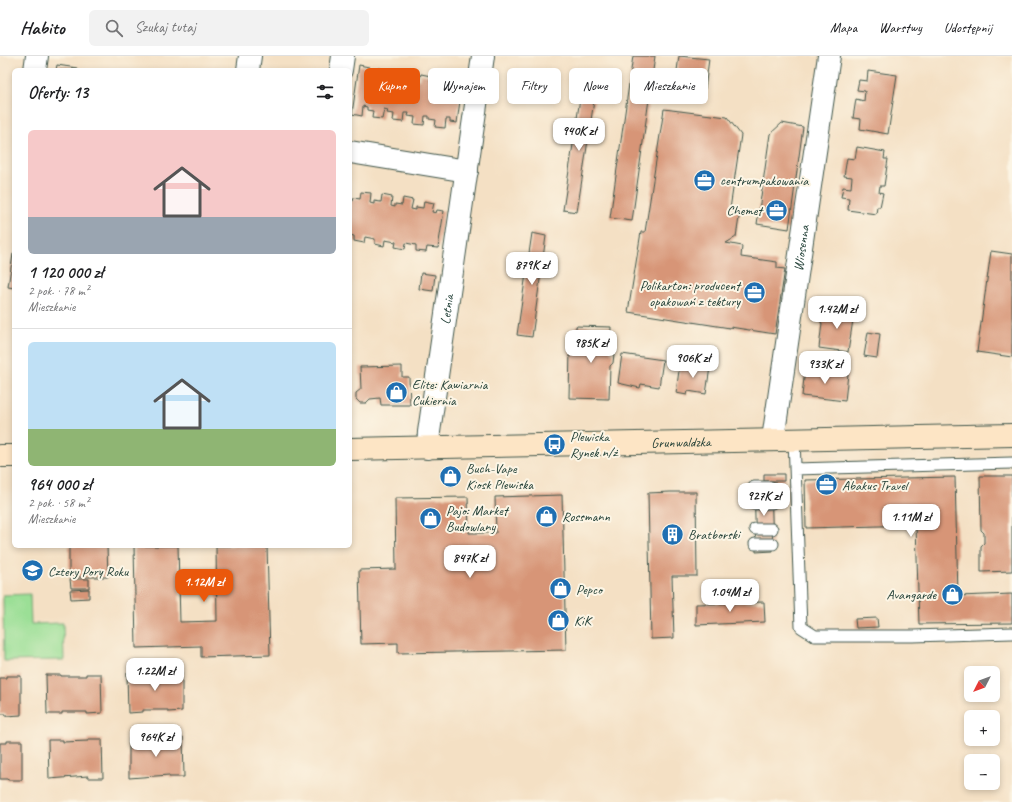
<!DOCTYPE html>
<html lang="pl">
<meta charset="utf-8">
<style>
body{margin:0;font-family:Caveat,sans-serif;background:#f2f2f2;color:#202124;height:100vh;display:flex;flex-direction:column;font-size:15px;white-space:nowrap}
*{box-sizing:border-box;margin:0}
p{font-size:13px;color:#757577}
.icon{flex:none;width:22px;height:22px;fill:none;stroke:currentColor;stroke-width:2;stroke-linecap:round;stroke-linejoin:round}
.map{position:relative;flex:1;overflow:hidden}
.drawer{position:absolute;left:12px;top:12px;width:340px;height:480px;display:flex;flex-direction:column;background:#fff;border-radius:6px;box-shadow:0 2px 6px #0003}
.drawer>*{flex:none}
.guide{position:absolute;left:364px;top:12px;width:380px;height:36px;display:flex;gap:8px}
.needle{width:26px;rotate:228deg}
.buttons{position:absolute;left:964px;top:610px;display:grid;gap:8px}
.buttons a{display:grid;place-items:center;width:36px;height:36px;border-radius:6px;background:#fff;box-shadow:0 2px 6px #0003;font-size:20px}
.price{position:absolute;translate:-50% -34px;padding:0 9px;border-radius:8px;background:#fff;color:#222;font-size:13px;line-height:26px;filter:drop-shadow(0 1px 2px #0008)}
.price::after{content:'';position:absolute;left:50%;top:24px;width:12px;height:9px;margin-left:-6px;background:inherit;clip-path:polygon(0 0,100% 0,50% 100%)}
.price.selected{background:#ea580c;color:#fff}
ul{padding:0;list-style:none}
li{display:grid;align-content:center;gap:8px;height:212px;padding:0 16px}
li+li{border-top:1px solid #e0e0e0}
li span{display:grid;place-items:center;height:124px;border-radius:6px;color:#555}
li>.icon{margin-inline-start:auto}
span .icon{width:72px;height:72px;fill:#fffc;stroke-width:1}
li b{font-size:17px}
h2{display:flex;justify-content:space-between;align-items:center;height:48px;padding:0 16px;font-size:17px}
.chip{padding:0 14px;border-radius:6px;background:#fff;box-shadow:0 2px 6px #0003;font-size:14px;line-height:36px}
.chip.selected{background:#ea580c;color:#fff}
header{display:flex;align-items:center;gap:24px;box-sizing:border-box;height:56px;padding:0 20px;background:#fff;border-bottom:1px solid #e0e0e0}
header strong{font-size:19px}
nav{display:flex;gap:22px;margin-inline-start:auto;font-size:14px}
.search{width:280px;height:36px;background:#f2f2f2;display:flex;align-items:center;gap:10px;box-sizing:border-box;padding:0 14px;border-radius:6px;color:#757577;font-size:15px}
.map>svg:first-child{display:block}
.green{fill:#9bdf96;stroke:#5d8e65}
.building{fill:#d79577}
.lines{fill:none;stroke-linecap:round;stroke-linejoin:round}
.lane-casing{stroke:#3f554a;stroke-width:13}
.street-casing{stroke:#3f554a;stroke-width:24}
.secondary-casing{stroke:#3f554a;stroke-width:24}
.lane{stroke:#fff;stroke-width:11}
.street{stroke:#fff;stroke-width:22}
.secondary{stroke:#fde5c5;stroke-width:22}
.labels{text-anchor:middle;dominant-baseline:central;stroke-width:4;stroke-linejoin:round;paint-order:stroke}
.poi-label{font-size:14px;fill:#1f3d34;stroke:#fcf5e5;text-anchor:start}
.street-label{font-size:14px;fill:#1f3d34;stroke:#fcf5e5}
</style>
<header>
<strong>Habito</strong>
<div class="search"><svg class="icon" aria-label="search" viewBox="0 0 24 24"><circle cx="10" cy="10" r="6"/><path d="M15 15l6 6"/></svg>Szukaj tutaj</div>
<nav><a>Mapa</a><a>Warstwy</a><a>Udostępnij</a></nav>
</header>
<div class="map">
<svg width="1012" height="746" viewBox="0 0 1012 746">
<rect width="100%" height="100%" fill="#fcf5e5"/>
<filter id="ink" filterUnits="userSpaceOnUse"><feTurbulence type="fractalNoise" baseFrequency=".025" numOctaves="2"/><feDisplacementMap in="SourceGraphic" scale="8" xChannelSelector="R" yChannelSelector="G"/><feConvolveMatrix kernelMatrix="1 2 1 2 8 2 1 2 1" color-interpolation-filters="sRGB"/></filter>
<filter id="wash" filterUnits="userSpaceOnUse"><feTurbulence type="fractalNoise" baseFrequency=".012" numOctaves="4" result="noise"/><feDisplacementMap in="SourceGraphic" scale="16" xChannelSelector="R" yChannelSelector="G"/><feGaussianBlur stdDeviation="0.9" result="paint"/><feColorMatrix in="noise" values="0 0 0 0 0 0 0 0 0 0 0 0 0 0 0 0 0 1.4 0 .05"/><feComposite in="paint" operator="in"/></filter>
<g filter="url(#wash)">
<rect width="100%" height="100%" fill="#f4e0c4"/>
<path class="green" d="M 30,538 L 31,568 L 63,567 L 64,604 L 4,605 L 3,539 Z"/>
<g id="blocks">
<path class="building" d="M 633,0 L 655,0 L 632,165 L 610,162 Z
M 679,0 L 709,3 L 705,33 L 675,29 Z
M 57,9 L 77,12 L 77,14 L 56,14 Z
M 359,9 L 369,11 L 368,16 L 378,18 L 379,12 L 389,14 L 388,19 L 399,21 L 400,15 L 410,17 L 409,22 L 419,24 L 421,18 L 431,20 L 430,25 L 440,27 L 442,22 L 452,23 L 451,28 L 462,30 L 457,67 L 450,66 L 450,63 L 446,63 L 445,72 L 435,71 L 436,64 L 429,63 L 429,60 L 425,60 L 424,69 L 414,68 L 415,61 L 408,60 L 409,57 L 404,57 L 403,66 L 393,65 L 394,58 L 387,57 L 388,54 L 384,53 L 382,63 L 372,62 L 373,55 L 367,54 L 367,51 L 363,50 L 362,60 L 352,58 Z
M 868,15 L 897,19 L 888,78 L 860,73 L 861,63 L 853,62 L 856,43 L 864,45 L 865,35 L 857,34 L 859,24 L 867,25 Z
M 581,36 L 595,38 L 577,156 L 563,154 Z
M 664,53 L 727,61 L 741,79 L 730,153 L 740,155 L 736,181 L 726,187 L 742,190 L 741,201 L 777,206 L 777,212 L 785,213 L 775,278 L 730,271 L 730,272 L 628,256 L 641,176 L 645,176 Z
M 782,67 L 803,71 L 789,173 L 757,168 L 770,78 Z
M 857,91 L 885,96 L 884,103 L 888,103 L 884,130 L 880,130 L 879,136 L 883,137 L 880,151 L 877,151 L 876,158 L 848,154 L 849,142 L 841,141 L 843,131 L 851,132 L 852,121 L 844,120 L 847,102 L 855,103 Z
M 361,136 L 371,137 L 370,147 L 374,148 L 374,145 L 381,146 L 382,139 L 392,141 L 391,150 L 395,151 L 395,148 L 402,149 L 403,142 L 413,144 L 411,153 L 416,154 L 416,151 L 423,152 L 424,145 L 434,147 L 432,156 L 436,157 L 437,154 L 444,155 L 438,192 L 427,191 L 426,196 L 416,195 L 416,189 L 406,187 L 405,193 L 395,191 L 396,186 L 385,184 L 384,190 L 375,188 L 375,183 L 365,181 L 364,187 L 354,185 L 354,180 L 350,179 L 350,144 L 353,145 L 354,142 L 360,143 Z
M 532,177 L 546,180 L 532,281 L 517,279 Z
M 991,195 L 1012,198 L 1012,301 L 977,296 Z
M 13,198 L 14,198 L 14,232 L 8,231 Z
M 421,217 L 435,219 L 433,235 L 419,233 Z
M 840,249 L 855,251 L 848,296 L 819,292 L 822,267 L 821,267 L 822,257 L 838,260 Z
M 576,270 L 611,271 L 610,295 L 614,298 L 613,307 L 610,310 L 609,343 L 569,342 L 570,293 L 576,293 Z
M 868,276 L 880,278 L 877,302 L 864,300 Z
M 622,298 L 663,304 L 659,331 L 641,328 L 640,332 L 618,327 Z
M 680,307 L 710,311 L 706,338 L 688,335 L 687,339 L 676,337 Z
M 402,310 L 402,321 L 409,321 L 410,349 L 381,349 L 380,342 L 370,343 L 366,347 L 360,347 L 356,343 L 356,337 L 361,333 L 360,311 Z
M 805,313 L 848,318 L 845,345 L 802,340 Z
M 764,418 L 784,418 L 784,425 L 764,425 Z
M 980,420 L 1012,420 L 1012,515 L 981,516 L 981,490 L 984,487 L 984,477 L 981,474 Z
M 955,421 L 958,540 L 1012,538 L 1012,567 L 919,568 L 916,469 L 806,472 L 805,424 Z
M 771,426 L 773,495 L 756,496 L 754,427 Z
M 670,436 L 696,436 L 697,520 L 672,520 L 674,582 L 651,583 L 648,437 Z
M 562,439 L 566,594 L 398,597 L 398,587 L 361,588 L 359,514 L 396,513 L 395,442 L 468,441 L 469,477 L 496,477 L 495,441 Z
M 69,490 L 107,490 L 108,521 L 69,521 Z
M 134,490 L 178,490 L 180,566 L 217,565 L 216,490 L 267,490 L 270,599 L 201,601 L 201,590 L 136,592 Z
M 70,523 L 89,523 L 89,532 L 71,532 Z
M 89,533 L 89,542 L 71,543 L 70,534 Z
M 764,546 L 765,566 L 696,569 L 696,548 Z
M 877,562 L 878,571 L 856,572 L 855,563 Z
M 167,616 L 182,616 L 182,655 L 168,656 L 168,654 L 143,654 L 143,656 L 128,657 L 127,617 L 142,617 L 142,619 L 167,618 Z
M 86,618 L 101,618 L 102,657 L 87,658 L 87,656 L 62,656 L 62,658 L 47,658 L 46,619 L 61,619 L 61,620 L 86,620 Z
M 6,620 L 21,620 L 21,659 L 6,660 L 6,658 L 0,658 L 0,622 L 6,622 Z
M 169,681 L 183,681 L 184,721 L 169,721 L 169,719 L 129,722 L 129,682 L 143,682 L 143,684 L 169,683 Z
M 88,683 L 102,683 L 103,722 L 88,722 L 88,720 L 49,723 L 48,684 L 63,684 L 63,686 L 88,685 Z
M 7,685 L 22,685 L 22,724 L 8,724 L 7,723 L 0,723 L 0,687 L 7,687 Z"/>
</g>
</g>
<g filter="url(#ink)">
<use href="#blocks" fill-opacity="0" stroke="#3f554a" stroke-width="1"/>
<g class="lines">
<defs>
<path id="lane" d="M 794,383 L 801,571 L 815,580 L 913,580 L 1012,577
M 795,413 L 1012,407
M 754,431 L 771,431
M 754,448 L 772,447
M 755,473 L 772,473
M 755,488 L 773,488"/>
<g id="street">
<path d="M 35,14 L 37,0"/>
<path d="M 248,14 L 250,0"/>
<path d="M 341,14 L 343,0"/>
<path d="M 350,96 L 467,115"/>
<path id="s1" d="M 773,383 L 829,0"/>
<path id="s2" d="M 428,392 L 429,376 L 483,0"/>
</g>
<g id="secondary">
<path id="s3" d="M 350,393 L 1012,379"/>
<path d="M 0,400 L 14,400"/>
</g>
</defs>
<use href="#lane" class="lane-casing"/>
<use href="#street" class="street-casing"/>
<use href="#secondary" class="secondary-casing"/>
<use href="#lane" class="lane"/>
<use href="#street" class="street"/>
<use href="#secondary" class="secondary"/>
</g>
</g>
<defs>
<symbol id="office-disc" viewBox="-11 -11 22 22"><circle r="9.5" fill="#1f6fb2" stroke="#fcf5e5"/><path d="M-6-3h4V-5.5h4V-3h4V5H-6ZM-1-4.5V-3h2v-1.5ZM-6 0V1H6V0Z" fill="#fff"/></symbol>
<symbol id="shop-disc" viewBox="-11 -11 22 22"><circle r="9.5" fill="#1f6fb2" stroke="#fcf5e5"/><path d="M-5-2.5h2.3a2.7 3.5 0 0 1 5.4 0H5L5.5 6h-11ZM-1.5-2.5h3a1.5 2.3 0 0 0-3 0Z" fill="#fff"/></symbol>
<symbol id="bus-disc" viewBox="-11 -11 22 22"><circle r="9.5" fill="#1f6fb2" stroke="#fcf5e5"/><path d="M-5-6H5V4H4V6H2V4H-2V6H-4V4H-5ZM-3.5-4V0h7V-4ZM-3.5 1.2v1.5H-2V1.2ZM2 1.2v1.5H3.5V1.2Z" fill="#fff"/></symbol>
<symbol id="building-disc" viewBox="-11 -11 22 22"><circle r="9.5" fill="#1f6fb2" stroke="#fcf5e5"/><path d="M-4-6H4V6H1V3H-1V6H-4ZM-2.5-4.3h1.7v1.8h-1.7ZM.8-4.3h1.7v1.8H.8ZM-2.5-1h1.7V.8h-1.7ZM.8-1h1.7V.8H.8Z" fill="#fff"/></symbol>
<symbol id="school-disc" viewBox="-11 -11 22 22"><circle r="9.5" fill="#1f6fb2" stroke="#fcf5e5"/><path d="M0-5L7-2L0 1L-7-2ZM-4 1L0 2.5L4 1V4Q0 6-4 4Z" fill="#fff"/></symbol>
</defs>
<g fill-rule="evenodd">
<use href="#office-disc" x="692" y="112" width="25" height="25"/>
<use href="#office-disc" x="764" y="142" width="25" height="25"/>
<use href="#office-disc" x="742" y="224" width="25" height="25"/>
<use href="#shop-disc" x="384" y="324" width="25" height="25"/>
<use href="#bus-disc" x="542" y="376" width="25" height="25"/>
<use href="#shop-disc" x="438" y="408" width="25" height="25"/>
<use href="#office-disc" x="814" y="416" width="25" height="25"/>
<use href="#shop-disc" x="534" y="448" width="25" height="25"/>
<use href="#shop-disc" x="418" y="450" width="25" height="25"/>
<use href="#building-disc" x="660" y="466" width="25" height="25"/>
<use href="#school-disc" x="20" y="502" width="25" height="25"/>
<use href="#shop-disc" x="548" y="520" width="25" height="25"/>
<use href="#shop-disc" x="940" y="526" width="25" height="25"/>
<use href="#shop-disc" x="546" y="552" width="25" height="25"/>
</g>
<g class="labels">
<g class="poi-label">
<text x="720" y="124">centrumpakowania</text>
<text x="762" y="154" text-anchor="end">Chemet</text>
<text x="740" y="229" text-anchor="end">Polikarton: producent<tspan x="740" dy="16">opakowań z tektury</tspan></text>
<text x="412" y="328">Elite: Kawiarnia<tspan x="412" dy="16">Cukiernia</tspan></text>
<text x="570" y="380">Plewiska<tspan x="570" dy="16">Rynek n/ż</tspan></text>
<text x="466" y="412">Buch-Vape<tspan x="466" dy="16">Kiosk Plewiska</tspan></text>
<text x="842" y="429">Abakus Travel</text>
<text x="446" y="454">Pajo: Market<tspan x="446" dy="16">Budowlany</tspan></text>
<text x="562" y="460">Rossmann</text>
<text x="688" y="478">Bratborski</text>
<text x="48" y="515">Cztery Pory Roku</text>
<text x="576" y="533">Pepco</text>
<text x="936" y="538" text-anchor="end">Avangarde</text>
<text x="574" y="564">KiK</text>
</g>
<g class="street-label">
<text stroke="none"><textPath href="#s1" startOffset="193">Wiosenna</textPath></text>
<text stroke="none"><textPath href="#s2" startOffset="140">Letnia</textPath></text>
<text stroke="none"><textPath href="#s3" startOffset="331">Grunwaldzka</textPath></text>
</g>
</g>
</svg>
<div class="buttons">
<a><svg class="needle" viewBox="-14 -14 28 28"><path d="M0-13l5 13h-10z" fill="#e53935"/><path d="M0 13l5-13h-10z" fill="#757577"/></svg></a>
<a>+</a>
<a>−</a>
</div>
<b class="price" style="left:579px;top:96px">940K zł</b>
<b class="price" style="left:532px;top:230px">879K zł</b>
<b class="price" style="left:837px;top:274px">1.42M zł</b>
<b class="price" style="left:591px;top:308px">985K zł</b>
<b class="price" style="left:693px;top:323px">906K zł</b>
<b class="price" style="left:825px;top:329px">933K zł</b>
<b class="price" style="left:764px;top:461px">927K zł</b>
<b class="price" style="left:911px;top:482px">1.11M zł</b>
<b class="price" style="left:470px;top:523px">847K zł</b>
<b class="price selected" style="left:204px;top:547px">1.12M zł</b>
<b class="price" style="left:730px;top:557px">1.04M zł</b>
<b class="price" style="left:155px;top:636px">1.22M zł</b>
<b class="price" style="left:156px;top:702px">964K zł</b>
<div class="guide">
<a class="chip selected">Kupno</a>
<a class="chip">Wynajem</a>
<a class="chip">Filtry</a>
<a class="chip">Nowe</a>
<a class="chip">Mieszkanie</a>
</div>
<section class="drawer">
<h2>Oferty: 13<svg class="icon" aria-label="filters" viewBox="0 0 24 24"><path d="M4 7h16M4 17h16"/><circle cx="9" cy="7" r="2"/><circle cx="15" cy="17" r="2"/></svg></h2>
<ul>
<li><span style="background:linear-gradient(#f6c9c9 70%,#9aa5b1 0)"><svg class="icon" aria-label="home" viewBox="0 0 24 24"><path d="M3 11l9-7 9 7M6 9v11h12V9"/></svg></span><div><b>1 120 000 zł</b><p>2 pok. · 78 m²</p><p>Mieszkanie</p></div></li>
<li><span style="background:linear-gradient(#bfe0f5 70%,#8fb573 0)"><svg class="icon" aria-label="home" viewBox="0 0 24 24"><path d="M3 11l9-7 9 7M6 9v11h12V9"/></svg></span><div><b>964 000 zł</b><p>2 pok. · 58 m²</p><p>Mieszkanie</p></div></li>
</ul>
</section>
</div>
